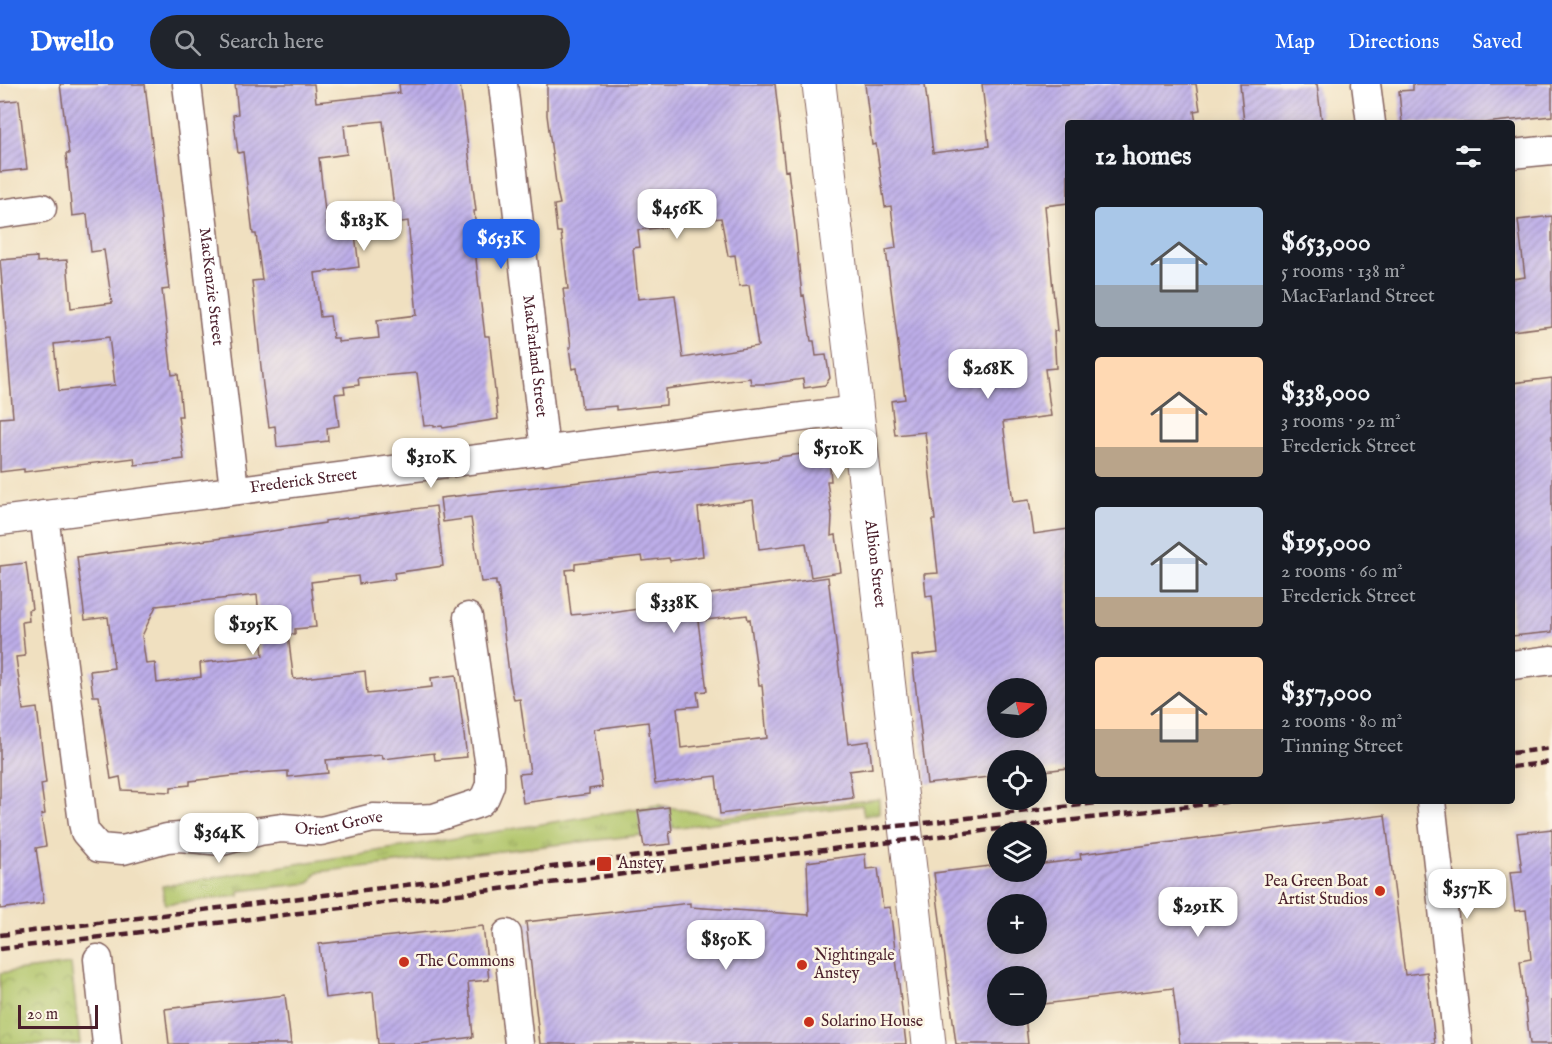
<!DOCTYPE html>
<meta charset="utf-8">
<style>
body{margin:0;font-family:"IM FELL English",serif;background:#20242c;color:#f1f3f6;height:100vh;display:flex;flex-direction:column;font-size:22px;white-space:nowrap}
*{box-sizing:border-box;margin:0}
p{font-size:20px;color:#9ea1a6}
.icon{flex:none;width:33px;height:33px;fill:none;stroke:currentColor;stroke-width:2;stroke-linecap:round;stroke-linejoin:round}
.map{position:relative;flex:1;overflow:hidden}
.drawer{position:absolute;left:1065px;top:36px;width:450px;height:684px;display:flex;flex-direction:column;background:#171b24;border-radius:6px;box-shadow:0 3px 15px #0003}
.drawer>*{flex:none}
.needle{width:39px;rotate:75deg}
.fabs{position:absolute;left:987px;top:594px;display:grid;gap:12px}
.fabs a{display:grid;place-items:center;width:60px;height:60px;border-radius:50%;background:#171b24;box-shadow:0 3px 15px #0003;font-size:30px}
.scale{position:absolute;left:18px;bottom:15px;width:80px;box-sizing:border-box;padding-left:6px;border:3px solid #4a1f2b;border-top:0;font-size:16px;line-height:21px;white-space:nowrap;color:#4a1f2b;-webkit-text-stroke:4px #fcf5e5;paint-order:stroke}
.price{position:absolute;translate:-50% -51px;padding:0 14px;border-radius:12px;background:#fff;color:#222;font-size:20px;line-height:39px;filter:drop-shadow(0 2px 3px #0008)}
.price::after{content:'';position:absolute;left:50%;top:36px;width:18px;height:14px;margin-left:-9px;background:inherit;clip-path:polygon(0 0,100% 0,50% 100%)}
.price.on{background:#2563eb;color:#fff}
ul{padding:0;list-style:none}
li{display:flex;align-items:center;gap:18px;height:150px;padding:0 30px}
li span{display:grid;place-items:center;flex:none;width:168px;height:120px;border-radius:6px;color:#555}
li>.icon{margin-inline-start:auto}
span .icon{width:72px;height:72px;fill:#fffc;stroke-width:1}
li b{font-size:26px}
h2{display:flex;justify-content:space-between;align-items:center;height:72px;padding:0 30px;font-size:26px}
header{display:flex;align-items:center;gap:36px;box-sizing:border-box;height:84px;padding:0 30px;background:#2563eb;color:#fff}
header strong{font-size:28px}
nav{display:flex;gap:33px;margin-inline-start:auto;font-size:21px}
.search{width:420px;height:54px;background:#20242c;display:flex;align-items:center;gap:15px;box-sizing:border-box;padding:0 21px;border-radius:33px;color:#9ea1a6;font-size:22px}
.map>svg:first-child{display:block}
.grass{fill:url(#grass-tufts);stroke:#7d724a;stroke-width:1.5}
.park{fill:url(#park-crowns);stroke:#7d724a;stroke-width:1.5}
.building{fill:url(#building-hatch);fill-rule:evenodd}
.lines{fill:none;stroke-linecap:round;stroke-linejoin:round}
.street-casing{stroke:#84635f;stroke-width:31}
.secondary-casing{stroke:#84635f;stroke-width:35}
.street{stroke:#fff;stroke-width:28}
.secondary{stroke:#fff;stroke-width:33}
.rail{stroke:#4a1f2b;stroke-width:4.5;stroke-dasharray:9 4.5;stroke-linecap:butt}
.poi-dot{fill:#c8321e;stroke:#fcf5e5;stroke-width:2}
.labels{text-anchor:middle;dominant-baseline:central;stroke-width:5;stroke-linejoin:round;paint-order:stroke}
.street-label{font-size:16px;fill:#4a1f2b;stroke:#fcf5e5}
.poi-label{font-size:16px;fill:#4a1f2b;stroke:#fcf5e5;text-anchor:start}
</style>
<header>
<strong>Dwello</strong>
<div class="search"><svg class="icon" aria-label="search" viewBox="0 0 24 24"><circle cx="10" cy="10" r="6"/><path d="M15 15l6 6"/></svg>Search here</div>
<nav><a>Map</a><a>Directions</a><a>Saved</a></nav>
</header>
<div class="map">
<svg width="1552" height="960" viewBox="0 0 1552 960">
<defs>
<pattern id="grass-tufts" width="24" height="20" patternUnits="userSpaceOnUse" patternTransform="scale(1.5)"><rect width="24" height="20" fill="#b0c569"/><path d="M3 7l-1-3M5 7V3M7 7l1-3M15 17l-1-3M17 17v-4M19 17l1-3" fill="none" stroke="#919f57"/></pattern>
<pattern id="park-crowns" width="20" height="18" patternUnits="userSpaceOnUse" patternTransform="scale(1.5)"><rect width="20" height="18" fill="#b0c569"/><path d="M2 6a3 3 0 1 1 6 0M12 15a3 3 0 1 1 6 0" fill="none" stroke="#919f57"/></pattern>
<pattern id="building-hatch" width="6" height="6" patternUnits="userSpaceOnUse" patternTransform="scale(1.5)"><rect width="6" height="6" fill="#bdaee9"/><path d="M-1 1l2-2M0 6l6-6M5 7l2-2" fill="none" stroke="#9c8dbd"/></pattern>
</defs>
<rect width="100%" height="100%" fill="#fcf5e5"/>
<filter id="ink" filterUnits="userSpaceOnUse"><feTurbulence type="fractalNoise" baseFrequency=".0167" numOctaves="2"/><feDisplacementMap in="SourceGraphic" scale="12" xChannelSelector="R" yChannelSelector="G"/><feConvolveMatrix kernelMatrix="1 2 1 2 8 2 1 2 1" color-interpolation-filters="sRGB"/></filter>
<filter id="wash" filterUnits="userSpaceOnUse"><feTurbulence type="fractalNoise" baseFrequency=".008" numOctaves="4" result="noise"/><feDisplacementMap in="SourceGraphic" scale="24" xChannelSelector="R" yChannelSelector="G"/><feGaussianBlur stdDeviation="1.35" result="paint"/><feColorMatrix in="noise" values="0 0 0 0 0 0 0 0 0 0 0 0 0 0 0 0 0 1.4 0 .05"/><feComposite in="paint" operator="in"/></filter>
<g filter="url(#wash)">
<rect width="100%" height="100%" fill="#f0e0c0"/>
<path class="grass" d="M 879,715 L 879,729 L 864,732 L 862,721 L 672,744 L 669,723 L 639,727 L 641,751 L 317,788 L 310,799 L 239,807 L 239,812 L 165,820 L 162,802 L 658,721 L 721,733 Z"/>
<path class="park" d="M 71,880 L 80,960 L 0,960 L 0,889 Z"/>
<g id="blocks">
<path class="building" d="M 60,0 L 145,0 L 169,205 L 162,206 L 172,291 L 178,290 L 182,332 L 178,332 L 184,375 L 135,381 L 134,374 L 24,388 L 24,385 L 0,388 L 0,334 L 13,333 L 0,176 L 37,173 L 37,178 L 67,176 L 71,224 L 112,219 L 104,166 L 91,168 L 87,130 L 72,132 L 66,70 L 69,70 ZM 109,253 L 115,301 L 59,307 L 54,260 Z
M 235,0 L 314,0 L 316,18 L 400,9 L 399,0 L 460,0 L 476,127 L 474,127 L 478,164 L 475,164 L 479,205 L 485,252 L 489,252 L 498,335 L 443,344 L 442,342 L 434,343 L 434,341 L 424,342 L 417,289 L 358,294 L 359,301 L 344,303 L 345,309 L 335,310 L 339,342 L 327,344 L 328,357 L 277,363 L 275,342 L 269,343 L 263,302 L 252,197 L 262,196 L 256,150 L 253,150 L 243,68 L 238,69 L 233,31 L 238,30 ZM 383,37 L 396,139 L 408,137 L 417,231 L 377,236 L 379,254 L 338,258 L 338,254 L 333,254 L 330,232 L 320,233 L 315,189 L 359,183 L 354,142 L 327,145 L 319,74 L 347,70 L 344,41 Z
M 547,0 L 775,0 L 785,87 L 788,86 L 795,144 L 802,212 L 804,211 L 811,257 L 814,257 L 816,272 L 826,271 L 830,294 L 825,301 L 804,304 L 803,295 L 769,300 L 751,300 L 750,294 L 666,305 L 666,321 L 616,326 L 616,322 L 582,325 L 577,284 L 572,285 L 569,263 L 571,263 L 563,205 L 568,205 L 561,148 L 557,148 L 554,121 L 560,120 L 557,107 L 547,31 ZM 721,134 L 728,172 L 735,171 L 739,202 L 749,201 L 758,262 L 683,274 L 675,211 L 638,215 L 633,164 L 640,163 L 638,146 L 666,143 L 666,141 Z
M 865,0 L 925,0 L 933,69 L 989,62 L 982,0 L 1196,0 L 1200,26 L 1194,27 L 1196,39 L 1068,39 L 1068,119 L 1045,122 L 1057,247 L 1054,247 L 1056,284 L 1045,285 L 1051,332 L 1003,338 L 1013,418 L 1029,416 L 1034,450 L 1068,445 L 1068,684 L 1036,688 L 1036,676 L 998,676 L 998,692 L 927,700 L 912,572 L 938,569 L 932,511 L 926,512 L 924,490 L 938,489 L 932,436 L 935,436 L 925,348 L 895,351 L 891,317 L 905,315 L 886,166 L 896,164 L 891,122 L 885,123 L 876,60 L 872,61 ZM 998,604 L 1036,604 L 1036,644 L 998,644 Z
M 1240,0 L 1317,0 L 1322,39 L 1244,39 Z
M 1413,0 L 1552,0 L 1552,32 L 1484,39 L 1402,39 L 1399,7 L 1413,6 Z
M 19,16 L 27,85 L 0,88 L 0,18 Z
M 1552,132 L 1552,242 L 1512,247 L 1512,195 L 1525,193 L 1518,136 Z
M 1552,294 L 1552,548 L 1512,552 L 1512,299 Z
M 830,358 L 837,363 L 839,383 L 830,384 L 831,397 L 827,397 L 832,433 L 831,452 L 836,451 L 841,488 L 811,493 L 806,459 L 759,465 L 753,416 L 698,424 L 703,472 L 670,477 L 669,474 L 643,477 L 642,472 L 575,480 L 575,485 L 566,486 L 571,531 L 612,527 L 612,529 L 664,521 L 664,518 L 670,516 L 828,493 L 848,660 L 869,657 L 872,684 L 849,687 L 853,714 L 720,730 L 716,692 L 655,700 L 648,638 L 594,645 L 602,703 L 589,705 L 589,710 L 523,719 L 519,690 L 530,689 L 520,615 L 514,616 L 510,597 L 498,501 L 496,501 L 496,497 L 481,498 L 471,434 L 443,438 L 440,414 L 763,377 L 778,375 L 779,373 L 801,370 L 800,362 ZM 747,531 L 748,536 L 750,535 L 759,601 L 762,601 L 767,654 L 681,664 L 677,624 L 699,622 L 697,608 L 707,607 L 698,537 Z
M 436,422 L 443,482 L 394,489 L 395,495 L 359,500 L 358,492 L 311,498 L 316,543 L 295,545 L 295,550 L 288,550 L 293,591 L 294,595 L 365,587 L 367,610 L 432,603 L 431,594 L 456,591 L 467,673 L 435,676 L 434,669 L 383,675 L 382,671 L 326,676 L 328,689 L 288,693 L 288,687 L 258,689 L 190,697 L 190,701 L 171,703 L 171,708 L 122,706 L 120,693 L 111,695 L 99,612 L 93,612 L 90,587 L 114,584 L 108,533 L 85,536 L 77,473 L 246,451 L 325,439 L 325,437 ZM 257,511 L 263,572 L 200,579 L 201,593 L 157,599 L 155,579 L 146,580 L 142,552 L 156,522 Z
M 26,479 L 32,525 L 28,526 L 29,537 L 22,538 L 25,572 L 16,573 L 23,626 L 37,624 L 46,699 L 41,700 L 45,730 L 41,731 L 46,762 L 36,764 L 44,819 L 0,825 L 0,482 Z
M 669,723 L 672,747 L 669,748 L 671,760 L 644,763 L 638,727 Z
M 1385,731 L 1405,891 L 1427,888 L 1435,960 L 1180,960 L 1173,904 L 1036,921 L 1036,892 L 998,892 L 998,932 L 1025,932 L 1028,960 L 956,960 L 934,789 L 998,781 L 998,788 L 1036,788 L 1036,781 L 1081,775 L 1080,770 ZM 998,820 L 1036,820 L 1036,860 L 998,860 Z
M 1552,745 L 1552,960 L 1530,960 L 1520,877 L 1531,875 L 1526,826 L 1515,827 L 1510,788 L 1522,787 L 1517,749 Z
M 865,770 L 866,785 L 878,784 L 883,824 L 890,823 L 906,960 L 540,960 L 526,838 L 690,819 L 690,823 L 809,831 L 807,778 Z
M 483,842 L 489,896 L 468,898 L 473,953 L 418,960 L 378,960 L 373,908 L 325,914 L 319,860 Z
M 285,911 L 291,960 L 169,960 L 165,925 Z"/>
</g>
</g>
<g filter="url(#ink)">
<use href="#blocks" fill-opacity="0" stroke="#84635f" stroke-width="1.5"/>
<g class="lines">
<defs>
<g id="street">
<path id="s1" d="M 187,0 L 234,405"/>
<path id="s2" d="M 503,0 L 545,367"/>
<path d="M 1366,0 L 1371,39"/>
<path d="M 1512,70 L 1552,66"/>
<path d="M 0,130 L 42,124"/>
<path id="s3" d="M 44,431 L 83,739 L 85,748 L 99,764 L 123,766 L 167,754 L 180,753 L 222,757 L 260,747 L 282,744 L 321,747 L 373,734 L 413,735 L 434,734 L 479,719 L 485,713 L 490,701 L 490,683 L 468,533"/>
<path id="s4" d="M 0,437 L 856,326"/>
<path d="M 1512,581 L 1552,576"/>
<path d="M 1431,717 L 1458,960"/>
<path d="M 507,850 L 519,960"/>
<path d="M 98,875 L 107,960"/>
</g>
<g id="secondary">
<path id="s5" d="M 819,0 L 910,785 L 929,960"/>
</g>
</defs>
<use href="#street" class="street-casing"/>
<use href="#secondary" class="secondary-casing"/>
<use href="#street" class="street"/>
<use href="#secondary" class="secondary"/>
<path class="rail" d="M 1512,669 L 1552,664
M 1512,683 L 1552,678
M 0,851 L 673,768 L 1115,717
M 0,865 L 1232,717"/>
</g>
</g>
<g class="poi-dot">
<rect x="596" y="772" width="16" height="16" rx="3"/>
<circle cx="1380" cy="807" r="6"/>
<circle cx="404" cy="878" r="6"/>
<circle cx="802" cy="881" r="6"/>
<circle cx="809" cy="938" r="6"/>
</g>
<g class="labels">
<g class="street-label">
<text stroke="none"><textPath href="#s1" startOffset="204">MacKenzie Street</textPath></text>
<text stroke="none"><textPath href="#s2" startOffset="274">MacFarland Street</textPath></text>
<text stroke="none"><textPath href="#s4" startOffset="306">Frederick Street</textPath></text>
<text stroke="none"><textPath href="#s5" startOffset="483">Albion Street</textPath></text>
<text stroke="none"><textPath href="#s3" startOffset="585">Orient Grove</textPath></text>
</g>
<g class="poi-label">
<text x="618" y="780">Anstey</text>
<text x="1368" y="798" text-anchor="end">Pea Green Boat<tspan x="1368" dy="18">Artist Studios</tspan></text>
<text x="814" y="872">Nightingale<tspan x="814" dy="18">Anstey</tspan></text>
<text x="416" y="878">The Commons</text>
<text x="821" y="938">Solarino House</text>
</g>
</g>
</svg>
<div class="fabs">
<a><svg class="needle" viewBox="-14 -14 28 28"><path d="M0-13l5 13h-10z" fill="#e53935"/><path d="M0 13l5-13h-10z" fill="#9ea1a6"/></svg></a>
<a><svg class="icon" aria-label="locate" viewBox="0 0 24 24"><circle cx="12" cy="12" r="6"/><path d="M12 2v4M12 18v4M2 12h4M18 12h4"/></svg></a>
<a><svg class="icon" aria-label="layers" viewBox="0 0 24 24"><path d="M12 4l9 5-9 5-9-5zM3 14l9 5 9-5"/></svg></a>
<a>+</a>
<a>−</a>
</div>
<div class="scale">20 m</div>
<b class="price" style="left:677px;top:156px">$456K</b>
<b class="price" style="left:364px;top:168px">$183K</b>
<b class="price on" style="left:501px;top:186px">$653K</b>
<b class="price" style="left:988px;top:316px">$268K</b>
<b class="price" style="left:838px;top:396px">$510K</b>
<b class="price" style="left:431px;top:405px">$310K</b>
<b class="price" style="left:674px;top:550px">$338K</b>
<b class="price" style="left:253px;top:572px">$195K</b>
<b class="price" style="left:219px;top:780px">$364K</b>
<b class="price" style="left:1467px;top:836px">$357K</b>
<b class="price" style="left:1198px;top:854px">$291K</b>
<b class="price" style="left:726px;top:887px">$850K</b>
<section class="drawer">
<h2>12 homes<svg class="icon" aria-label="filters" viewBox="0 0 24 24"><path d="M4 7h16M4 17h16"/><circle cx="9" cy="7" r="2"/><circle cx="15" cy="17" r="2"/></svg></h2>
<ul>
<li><span style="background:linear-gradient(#a9c7e8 65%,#9aa5b1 0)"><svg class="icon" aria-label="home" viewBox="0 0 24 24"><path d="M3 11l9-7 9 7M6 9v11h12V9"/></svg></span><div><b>$653,000</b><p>5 rooms · 138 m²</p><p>MacFarland Street</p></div></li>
<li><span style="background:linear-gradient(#ffd9b3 75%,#b9a48a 0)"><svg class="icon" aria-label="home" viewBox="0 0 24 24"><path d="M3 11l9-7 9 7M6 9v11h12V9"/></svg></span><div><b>$338,000</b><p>3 rooms · 92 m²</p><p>Frederick Street</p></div></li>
<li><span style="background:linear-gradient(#c9d6e8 75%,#b9a48a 0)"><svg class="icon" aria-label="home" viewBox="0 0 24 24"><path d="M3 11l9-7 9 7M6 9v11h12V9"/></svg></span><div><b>$195,000</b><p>2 rooms · 60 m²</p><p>Frederick Street</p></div></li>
<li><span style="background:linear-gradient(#ffd9b3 60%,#b9a48a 0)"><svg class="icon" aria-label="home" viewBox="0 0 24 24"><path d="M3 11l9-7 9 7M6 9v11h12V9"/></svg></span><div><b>$357,000</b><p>2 rooms · 80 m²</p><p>Tinning Street</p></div></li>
</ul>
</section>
</div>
